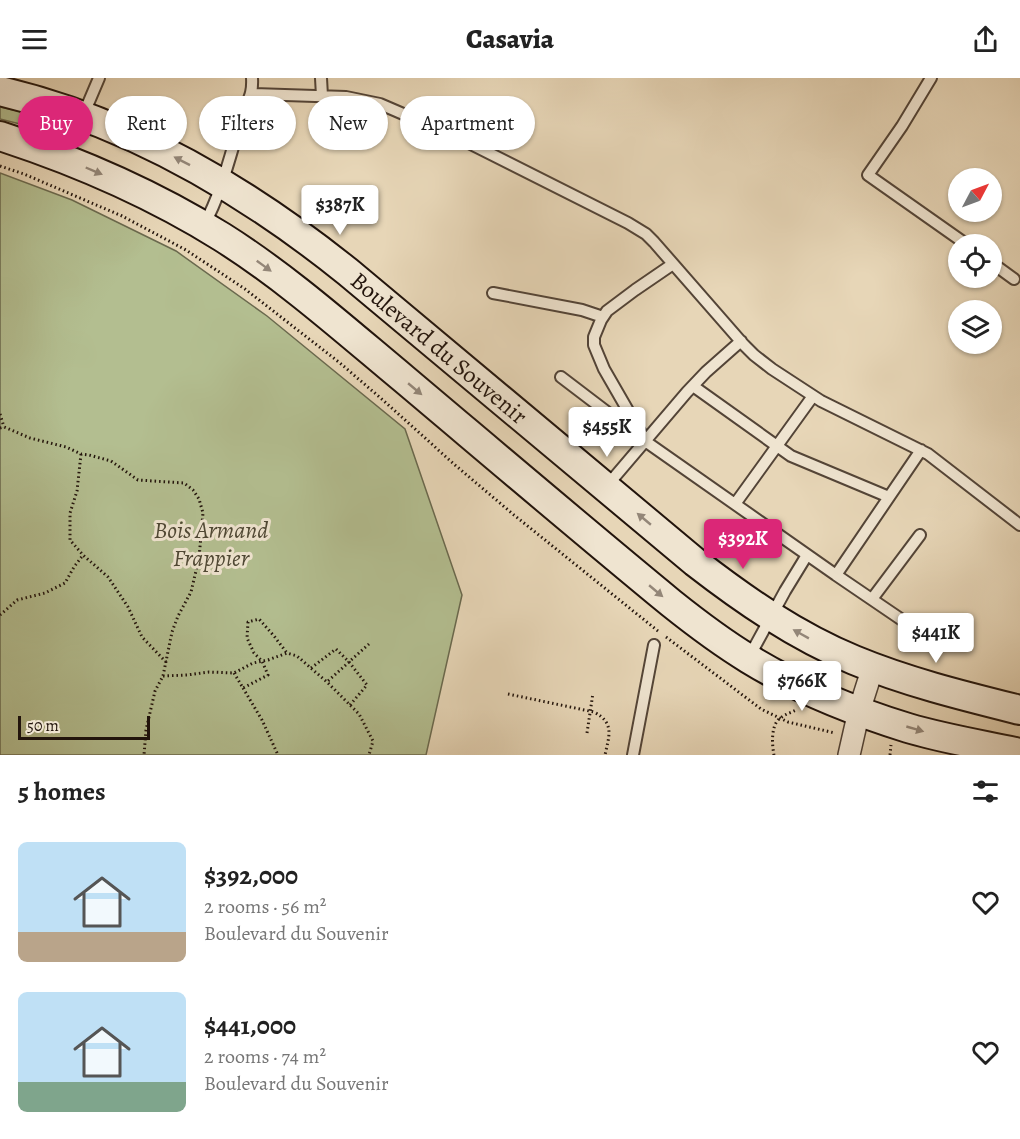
<!DOCTYPE html>
<meta charset="utf-8">
<style>
body{margin:0;font-family:Alegreya,serif;background:#f6f6f6;color:#222;height:100vh;display:flex;flex-direction:column;font-size:22px;white-space:nowrap}
*{box-sizing:border-box;margin:0}
p{font-size:20px;color:#767676}
.icon{flex:none;width:33px;height:33px;fill:none;stroke:currentColor;stroke-width:2;stroke-linecap:round;stroke-linejoin:round}
.map{position:relative;height:677px;overflow:hidden}
.panel{display:flex;flex-direction:column;background:#fff;flex:1}
.panel>*{flex:none}
.guide{position:absolute;left:18px;top:18px;width:600px;height:54px;display:flex;gap:12px}
.needle{width:39px;rotate:49deg}
.controls{position:absolute;left:948px;top:90px;display:grid;gap:12px}
.controls a{display:grid;place-items:center;width:54px;height:54px;border-radius:50%;background:#fff;box-shadow:0 2px 4px #0004;font-size:30px}
.scale{position:absolute;left:18px;bottom:15px;width:132px;box-sizing:border-box;padding-left:6px;border:3px solid #22140c;border-top:0;font-size:16px;line-height:21px;white-space:nowrap;color:#22140c;-webkit-text-stroke:4px #efe4d0;paint-order:stroke}
.price{position:absolute;translate:-50% -51px;padding:0 14px;border-radius:6px;background:#fff;color:#222;font-size:20px;line-height:39px;filter:drop-shadow(0 2px 3px #0008)}
.price::after{content:'';position:absolute;left:50%;top:36px;width:18px;height:14px;margin-left:-9px;background:inherit;clip-path:polygon(0 0,100% 0,50% 100%)}
.price.selected{background:#db2777;color:#fff}
ul{padding:0;list-style:none}
li{display:flex;align-items:center;gap:18px;height:150px;padding:0 18px}
li span{display:grid;place-items:center;flex:none;width:168px;height:120px;border-radius:9px;color:#555}
li>.icon{margin-inline-start:auto}
span .icon{width:72px;height:72px;fill:#fffc;stroke-width:1}
li b{font-size:26px}
h2{display:flex;justify-content:space-between;align-items:center;height:72px;padding:0 18px;font-size:26px}
.chip{padding:0 21px;border-radius:27px;background:#fff;box-shadow:0 2px 4px #0004;font-size:21px;line-height:54px}
.chip.selected{background:#db2777;color:#fff}
header{display:flex;justify-content:space-between;align-items:center;height:78px;padding:0 18px;background:#fff;font-size:27px;font-weight:800}
.map>svg:first-child{display:block}
.green{fill:#b3be90;stroke:#6a694e;stroke-width:1.5}
.lines{fill:none;stroke-linecap:round;stroke-linejoin:round}
.lane-casing{stroke:#534437;stroke-width:14}
.street-casing{stroke:#534437;stroke-width:24}
.secondary-casing{stroke:#22140c;stroke-width:32}
.path{stroke:#22140c;stroke-width:3;stroke-dasharray:1.5 3;stroke-linecap:butt}
.lane{stroke:#efe4d0;stroke-width:10}
.street{stroke:#efe4d0;stroke-width:21}
.secondary{stroke:#efe4d0;stroke-width:28}
.oneway{fill:#938678}
.labels{text-anchor:middle;dominant-baseline:central;stroke-width:6;stroke-linejoin:round;paint-order:stroke}
.street-label{font-size:24px;fill:#22140c;stroke:#efe4d0}
.park-label{font-size:24px;font-style:italic;fill:#4e4734;stroke:#efe4d0}
</style>
<header><svg class="icon" aria-label="menu" viewBox="0 0 24 24"><path d="M4 6h16M4 12h16M4 18h16"/></svg>Casavia<svg class="icon" aria-label="share" viewBox="0 0 24 24"><path d="M12 15V3M7 8l5-5 5 5M5 13v7h14v-7"/></svg></header>
<div class="map">
<svg width="1020" height="677" viewBox="0 0 1020 677">
<rect width="100%" height="100%" fill="#e7d6b7"/>
<filter id="stains"><feTurbulence type="fractalNoise" baseFrequency=".00333" numOctaves="4"/><feColorMatrix values="0 0 0 0 .2 0 0 0 0 .09 0 0 0 0 .02 0 0 0 .5 -.17"/></filter>
<radialGradient id="worn" r=".72"><stop offset=".6" stop-color="#630" stop-opacity="0"/><stop offset="1" stop-color="#630" stop-opacity=".3"/></radialGradient>
<path class="green" d="M 0,29 L 31,36 L 28,48 L 0,41 Z
M 0,95 L 72,122 L 176,173 L 267,238 L 405,351 L 462,517 L 426,677 L 0,677 Z"/>
<g class="lines">
<defs>
<path id="lane" d="M 321,0 L 322,18
M 931,0 L 902,48 L 868,97 L 966,166
M 252,16 L 346,19 L 380,26 L 459,60 L 628,145 L 646,156 L 654,164 L 744,267 L 754,277 L 772,291 L 821,323 L 928,376 L 1020,447
M 65,80 L 99,0
M 204,147 C 223,112 231,73 243,36 C 248,21 253,17 252,0
M 992,185 L 1014,201
M 493,215 L 582,232 L 603,239
M 561,299 L 645,363 L 836,497 L 921,372
M 693,308 L 791,378 L 889,419
M 642,357 L 604,291 L 594,267 L 594,259 L 601,242 L 607,233 L 635,212 L 673,186
M 606,409 L 687,314 L 706,294 L 741,263
M 735,426 L 813,318
M 836,497 L 908,546
M 872,521 L 920,457
M 748,581 L 785,513 L 807,477
M 633,677 L 654,567"/>
<path id="street" d="M 849,677 L 859,633 L 873,589"/>
<path id="secondary" d="M 0,13 C 129,43 246,112 348,194 L 695,484 C 744,522 796,558 854,582 C 907,604 964,618 1020,632
M 0,58 C 77,83 153,116 222,159 C 287,200 345,252 404,301 C 493,376 581,451 671,525 C 696,545 721,564 749,581 C 798,611 853,633 908,650 C 945,661 983,667 1020,675"/>
</defs>
<use href="#lane" class="lane-casing"/>
<use href="#street" class="street-casing"/>
<use href="#secondary" class="secondary-casing"/>
<path class="path" d="M 0,88 L 24,96 L 122,138 L 186,172 L 245,211 L 340,285 L 384,323 L 455,387 L 514,437 L 658,553
M 0,336 L 4,349
M 0,350 L 4,349 L 30,360 L 66,369 L 81,376 L 89,377 L 111,383 L 138,402 L 184,405 L 193,412 L 199,421 L 203,435 L 199,480 L 191,514 L 178,538 L 172,554 L 163,598 L 155,613 L 146,652 L 144,677
M 81,376 L 77,413 L 70,435 L 70,462 L 83,477 L 108,499 L 128,529 L 142,559 L 166,584
M 0,537 L 17,522 L 45,515 L 65,505 L 74,489 L 83,477
M 666,559 L 761,631 L 788,644 L 835,655
M 311,590 L 336,571 L 349,584 L 327,604
M 234,595 L 243,610 L 268,597 L 262,583 L 254,575 L 247,560 L 248,544 L 259,541 L 274,558 L 287,575
M 163,598 L 187,597 L 209,594 L 234,595 L 253,585 L 268,582 L 287,575 L 297,578 L 327,604 L 359,636 L 373,663 L 369,677
M 243,610 L 262,642 L 278,677
M 508,616 L 594,634 C 615,645 609,658 605,677
M 350,627 L 367,607 L 349,584 L 369,566
M 587,655 L 593,615
M 774,677 C 772,667 771,650 778,642 C 783,637 790,635 796,632
M 890,677 L 891,667"/>
<use href="#lane" class="lane"/>
<use href="#street" class="street"/>
<use href="#secondary" class="secondary"/>
</g>
<defs><path id="oneway-solid" d="M-6-.8H1V-3.2L6.5 0L1 3.2V.8H-6Z" transform="scale(1.5)"/></defs>
<g class="oneway">
<use href="#oneway-solid" transform="translate(182 83) rotate(-153)"/>
<use href="#oneway-solid" transform="translate(94 93) rotate(23)"/>
<use href="#oneway-solid" transform="translate(264 188) rotate(36)"/>
<use href="#oneway-solid" transform="translate(415 311) rotate(40)"/>
<use href="#oneway-solid" transform="translate(644 441) rotate(-140)"/>
<use href="#oneway-solid" transform="translate(656 513) rotate(40)"/>
<use href="#oneway-solid" transform="translate(801 556) rotate(-151)"/>
<use href="#oneway-solid" transform="translate(915 651) rotate(16)"/>
</g>
<g class="labels">
<g class="street-label">
<text transform="translate(439 270) rotate(40)">Boulevard du Souvenir</text>
</g>
<g class="park-label">
<text x="211" y="452">Bois Armand<tspan x="211" dy="28">Frappier</tspan></text>
</g>
</g>
<rect width="100%" height="100%" filter="url(#stains)"/>
<rect width="100%" height="100%" fill="url(#worn)"/>
</svg>
<div class="controls">
<a><svg class="needle" viewBox="-14 -14 28 28"><path d="M0-13l5 13h-10z" fill="#e53935"/><path d="M0 13l5-13h-10z" fill="#767676"/></svg></a>
<a><svg class="icon" aria-label="locate" viewBox="0 0 24 24"><circle cx="12" cy="12" r="6"/><path d="M12 2v4M12 18v4M2 12h4M18 12h4"/></svg></a>
<a><svg class="icon" aria-label="layers" viewBox="0 0 24 24"><path d="M12 4l9 5-9 5-9-5zM3 14l9 5 9-5"/></svg></a>
</div>
<div class="scale">50 m</div>
<b class="price" style="left:340px;top:158px">$387K</b>
<b class="price" style="left:607px;top:380px">$455K</b>
<b class="price selected" style="left:743px;top:492px">$392K</b>
<b class="price" style="left:936px;top:586px">$441K</b>
<b class="price" style="left:802px;top:634px">$766K</b>
<div class="guide">
<a class="chip selected">Buy</a>
<a class="chip">Rent</a>
<a class="chip">Filters</a>
<a class="chip">New</a>
<a class="chip">Apartment</a>
</div>
</div>
<section class="panel">
<h2>5 homes<svg class="icon" aria-label="filters" viewBox="0 0 24 24"><path d="M4 7h16M4 17h16"/><circle cx="9" cy="7" r="2"/><circle cx="15" cy="17" r="2"/></svg></h2>
<ul>
<li><span style="background:linear-gradient(#bfe0f5 75%,#b9a48a 0)"><svg class="icon" aria-label="home" viewBox="0 0 24 24"><path d="M3 11l9-7 9 7M6 9v11h12V9"/></svg></span><div><b>$392,000</b><p>2 rooms · 56 m²</p><p>Boulevard du Souvenir</p></div><svg class="icon" aria-label="heart" viewBox="0 0 24 24"><path d="M12 20l-8-8c-3-5 5-10 8-4 3-6 11-1 8 4z"/></svg></li>
<li><span style="background:linear-gradient(#bfe0f5 75%,#7fa58c 0)"><svg class="icon" aria-label="home" viewBox="0 0 24 24"><path d="M3 11l9-7 9 7M6 9v11h12V9"/></svg></span><div><b>$441,000</b><p>2 rooms · 74 m²</p><p>Boulevard du Souvenir</p></div><svg class="icon" aria-label="heart" viewBox="0 0 24 24"><path d="M12 20l-8-8c-3-5 5-10 8-4 3-6 11-1 8 4z"/></svg></li>
</ul>
</section>
